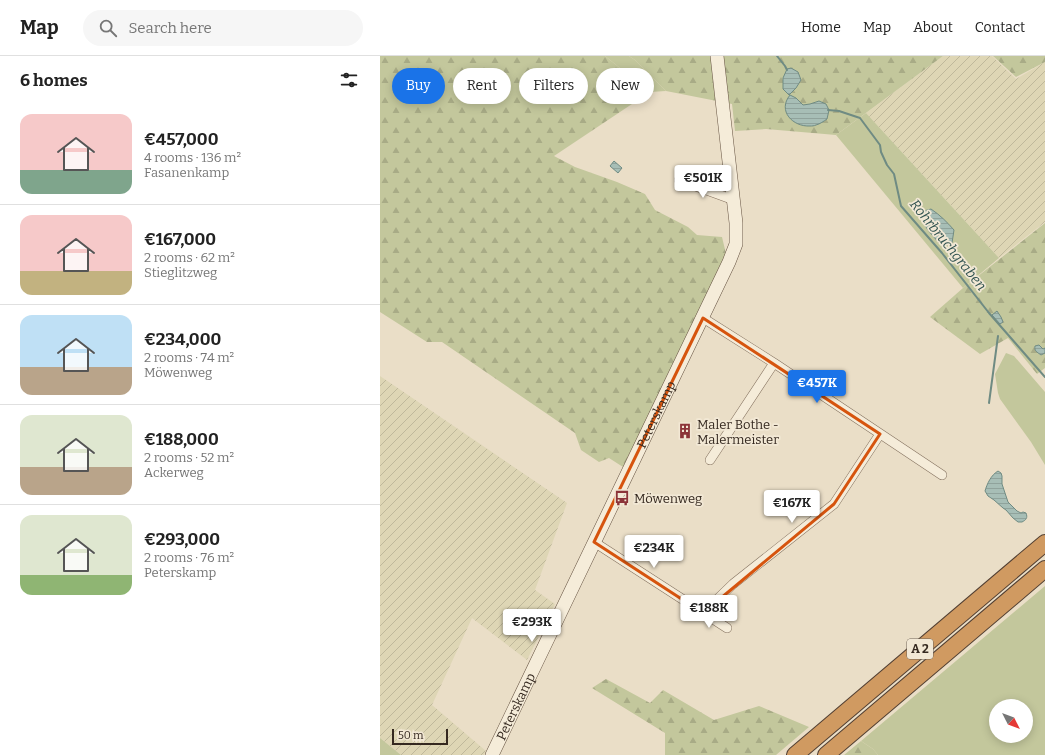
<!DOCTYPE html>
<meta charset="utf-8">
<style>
body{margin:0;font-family:Bitter,serif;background:#f6f6f6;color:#222;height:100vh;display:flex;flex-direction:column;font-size:15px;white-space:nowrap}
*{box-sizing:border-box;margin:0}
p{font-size:13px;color:#767676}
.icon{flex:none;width:22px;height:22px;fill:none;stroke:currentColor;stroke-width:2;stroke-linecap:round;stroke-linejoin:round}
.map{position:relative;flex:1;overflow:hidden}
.drawer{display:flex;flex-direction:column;background:#fff;width:380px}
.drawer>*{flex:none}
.hud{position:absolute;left:12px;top:12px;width:380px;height:36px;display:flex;gap:8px}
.needle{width:26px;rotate:132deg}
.tools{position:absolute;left:609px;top:643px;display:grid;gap:8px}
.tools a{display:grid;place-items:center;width:44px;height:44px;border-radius:50%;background:#fff;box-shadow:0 2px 10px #0003;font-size:20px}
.scale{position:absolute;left:12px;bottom:10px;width:56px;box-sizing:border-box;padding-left:4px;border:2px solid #352920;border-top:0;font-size:11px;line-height:14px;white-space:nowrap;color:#352920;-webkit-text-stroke:3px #f2e8d5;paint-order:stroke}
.price{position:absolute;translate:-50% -34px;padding:0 9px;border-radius:4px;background:#fff;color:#222;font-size:13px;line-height:26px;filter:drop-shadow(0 1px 2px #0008)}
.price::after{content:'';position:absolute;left:50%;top:24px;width:12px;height:9px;margin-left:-6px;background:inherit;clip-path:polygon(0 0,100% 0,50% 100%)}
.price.current{background:#1a73e8;color:#fff}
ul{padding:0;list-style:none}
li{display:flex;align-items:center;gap:12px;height:100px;padding:0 20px}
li+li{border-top:1px solid #e0e0e0}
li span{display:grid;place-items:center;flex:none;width:112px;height:80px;border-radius:12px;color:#555}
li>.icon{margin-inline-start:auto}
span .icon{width:48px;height:48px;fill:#fffc;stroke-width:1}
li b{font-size:17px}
h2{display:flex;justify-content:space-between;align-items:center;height:48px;padding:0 20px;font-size:17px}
.chip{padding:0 14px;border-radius:18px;background:#fff;box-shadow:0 2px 10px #0003;font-size:14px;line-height:36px}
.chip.current{background:#1a73e8;color:#fff}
header{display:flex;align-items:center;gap:24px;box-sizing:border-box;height:56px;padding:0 20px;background:#fff;border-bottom:1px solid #e0e0e0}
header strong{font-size:19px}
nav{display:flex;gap:22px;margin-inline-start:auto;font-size:14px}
.search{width:280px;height:36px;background:#f6f6f6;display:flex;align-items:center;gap:10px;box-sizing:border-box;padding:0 14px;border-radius:22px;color:#767676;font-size:15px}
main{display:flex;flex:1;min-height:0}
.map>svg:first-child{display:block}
.farmland{fill:url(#farmland-furrows)}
.grass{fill:#c3c79c;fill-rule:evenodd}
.forest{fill:url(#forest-firs)}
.water{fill:url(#water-rules);stroke:#6f8b83}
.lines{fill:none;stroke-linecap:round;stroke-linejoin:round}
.stream{stroke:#6f8b83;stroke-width:2}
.street-casing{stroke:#83705e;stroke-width:10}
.secondary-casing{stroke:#655241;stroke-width:14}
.highway-casing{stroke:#523f32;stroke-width:18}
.street{stroke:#f5ecd9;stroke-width:9}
.secondary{stroke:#f5ecd9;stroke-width:13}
.highway{stroke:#d09a61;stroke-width:16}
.marked{fill:none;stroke:#d6540e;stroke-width:3;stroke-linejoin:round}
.labels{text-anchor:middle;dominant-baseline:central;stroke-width:3.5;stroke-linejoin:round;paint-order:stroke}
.shield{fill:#f2e8d5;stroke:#6e6256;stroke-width:1}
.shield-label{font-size:12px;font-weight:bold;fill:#352920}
.street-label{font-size:13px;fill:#352920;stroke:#f2e8d5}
.poi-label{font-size:13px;fill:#352920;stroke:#f2e8d5;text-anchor:start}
.water-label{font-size:14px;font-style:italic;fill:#315350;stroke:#f2e8d5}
</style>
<header>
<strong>Map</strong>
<div class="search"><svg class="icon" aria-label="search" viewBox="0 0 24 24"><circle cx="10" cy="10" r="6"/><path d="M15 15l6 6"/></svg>Search here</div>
<nav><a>Home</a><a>Map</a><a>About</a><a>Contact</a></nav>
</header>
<main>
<section class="drawer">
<h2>6 homes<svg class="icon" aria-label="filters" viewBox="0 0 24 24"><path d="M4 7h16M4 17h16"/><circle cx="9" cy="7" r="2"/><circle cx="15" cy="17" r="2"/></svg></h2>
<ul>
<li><span style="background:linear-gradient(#f6c9c9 70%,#7fa58c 0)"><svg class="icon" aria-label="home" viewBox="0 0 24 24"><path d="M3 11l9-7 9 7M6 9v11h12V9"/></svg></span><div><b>€457,000</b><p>4 rooms · 136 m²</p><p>Fasanenkamp</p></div></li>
<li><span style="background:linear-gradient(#f6c9c9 70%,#c2b280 0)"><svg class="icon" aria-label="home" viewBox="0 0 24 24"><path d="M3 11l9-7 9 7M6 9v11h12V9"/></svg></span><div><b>€167,000</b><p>2 rooms · 62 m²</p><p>Stieglitzweg</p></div></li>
<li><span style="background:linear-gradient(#bfe0f5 65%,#b9a48a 0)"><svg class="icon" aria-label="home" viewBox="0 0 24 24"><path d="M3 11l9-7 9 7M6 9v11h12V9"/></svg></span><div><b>€234,000</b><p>2 rooms · 74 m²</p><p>Möwenweg</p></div></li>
<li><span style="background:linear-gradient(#dfe7d0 65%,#b9a48a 0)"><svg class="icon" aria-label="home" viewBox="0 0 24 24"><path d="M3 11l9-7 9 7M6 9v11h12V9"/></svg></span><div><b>€188,000</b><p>2 rooms · 52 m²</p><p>Ackerweg</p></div></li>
<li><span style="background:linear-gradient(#dfe7d0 75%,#8fb573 0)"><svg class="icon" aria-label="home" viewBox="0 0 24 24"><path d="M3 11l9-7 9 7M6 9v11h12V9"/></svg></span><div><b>€293,000</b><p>2 rooms · 76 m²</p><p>Peterskamp</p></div></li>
</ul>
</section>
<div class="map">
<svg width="665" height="699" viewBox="0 0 665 699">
<defs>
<pattern id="farmland-furrows" width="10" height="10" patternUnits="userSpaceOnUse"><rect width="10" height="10" fill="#ded6b5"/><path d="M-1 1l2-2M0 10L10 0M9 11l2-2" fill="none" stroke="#bfb89b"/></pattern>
<pattern id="forest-firs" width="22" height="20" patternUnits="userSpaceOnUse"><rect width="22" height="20" fill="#c3c79c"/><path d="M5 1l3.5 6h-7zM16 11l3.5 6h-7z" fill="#a8ab86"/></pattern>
<pattern id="water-rules" width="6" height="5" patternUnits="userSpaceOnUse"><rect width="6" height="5" fill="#a7beb6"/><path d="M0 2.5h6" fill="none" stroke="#90a39c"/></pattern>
</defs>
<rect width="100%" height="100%" fill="#eadec7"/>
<path class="farmland" d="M 563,0 L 612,0 L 636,23 L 665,6 L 665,166 L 619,202 L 486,57 Z
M 0,320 L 187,447 L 155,534 L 175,548 L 147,604 L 92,562 L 52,649 L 106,695 L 104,699 L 21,699 L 0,682 Z"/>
<path class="grass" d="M 225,0 L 249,0 L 255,4 L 286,35 L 270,36 Z
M 486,57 L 619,202 L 583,232 L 456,79 Z
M 626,297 L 634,300 L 665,336 L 665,409 L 651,386 L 620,343 L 618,337 L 615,318 Z
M 665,530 L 665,699 L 498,699 L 493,693 L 481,685 ZM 616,650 L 646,650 L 646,680 L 616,680 Z
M 0,682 L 21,699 L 0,699 Z"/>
<path class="forest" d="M 0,0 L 225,0 L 270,36 L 174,100 L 195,111 L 237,126 L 265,138 L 275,154 L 308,171 L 317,179 L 342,181 L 347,202 L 243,411 L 229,402 L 219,406 L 201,394 L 195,377 L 62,286 L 47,286 L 0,256 Z
M 249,0 L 563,0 L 456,79 L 386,73 L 355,75 L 352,48 L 286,35 L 255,4 Z
M 613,0 L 665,0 L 665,6 L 636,21 Z
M 665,167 L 665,312 L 657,318 L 628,282 L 600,298 L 550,261 L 583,232 Z
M 226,623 L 270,647 L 283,634 L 334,664 L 379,650 L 429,671 L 396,699 L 285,699 L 285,677 L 212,632 Z
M 481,685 L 493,693 L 498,699 L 464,699 Z"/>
<path class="water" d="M 411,12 L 418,16 L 421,24 L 416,32 L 409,39 L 403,33 L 403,22 L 407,13 Z
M 410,39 L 416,42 L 423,49 L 430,48 L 439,45 L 446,48 L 449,54 L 447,63 C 444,65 440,68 436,69 C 434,70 432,70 430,70 C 413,71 397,55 410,39 Z
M 234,105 L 242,112 L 238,117 L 230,110 Z
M 551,153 C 560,159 567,166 574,174 L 572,187 L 561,189 C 553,180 544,171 540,159 L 544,155 Z
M 617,255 L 621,261 L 623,266 L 620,268 L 612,259 Z
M 659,289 L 663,293 L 665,292 L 665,297 L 661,299 C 657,296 654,295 655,290 Z
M 618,415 L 621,417 L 622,420 L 622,428 L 628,446 L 637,455 L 641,457 L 643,456 L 646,457 C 648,462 646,464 642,466 L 638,466 L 633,462 L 626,454 L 623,452 L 614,444 L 608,440 L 605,435 C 607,428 611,419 618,415 Z"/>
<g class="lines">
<path class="stream" d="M 397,0 L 405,10 L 407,14
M 448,54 L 459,55 L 480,62 L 500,89 L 501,96 L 507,109 L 514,118 L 521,150 L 562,197 L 609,257 L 665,321
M 609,347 L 618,280"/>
<defs>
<path id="street" d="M 299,124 L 354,144
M 323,262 L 394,307 L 562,419
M 330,404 L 394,307
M 214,486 L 347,572
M 323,557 L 353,528 L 454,448 L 500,378"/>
<g id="secondary">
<path id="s1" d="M 112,699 L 349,206 L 356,188 L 356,167 L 337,0"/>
</g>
<path id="highway" d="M 415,699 L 665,487
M 446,699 L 665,513"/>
</defs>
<use href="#street" class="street-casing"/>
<use href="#secondary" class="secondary-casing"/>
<use href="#highway" class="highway-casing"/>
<use href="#street" class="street"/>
<use href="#secondary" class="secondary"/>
<use href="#highway" class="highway"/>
</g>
<path class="marked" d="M 323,262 L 500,378 L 454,448 L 323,557 L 214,486 Z"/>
<defs>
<symbol id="building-bare" viewBox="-9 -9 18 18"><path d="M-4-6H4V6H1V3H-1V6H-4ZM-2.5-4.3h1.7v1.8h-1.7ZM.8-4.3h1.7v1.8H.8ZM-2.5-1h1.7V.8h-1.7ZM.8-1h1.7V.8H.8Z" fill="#8c3439" stroke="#f2e8d5" stroke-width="2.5" paint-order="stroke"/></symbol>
<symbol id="bus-bare" viewBox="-9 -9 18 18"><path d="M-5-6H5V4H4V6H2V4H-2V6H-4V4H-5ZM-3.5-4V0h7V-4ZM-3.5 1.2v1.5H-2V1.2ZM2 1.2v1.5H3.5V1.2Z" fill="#8c3439" stroke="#f2e8d5" stroke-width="2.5" paint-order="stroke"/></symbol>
</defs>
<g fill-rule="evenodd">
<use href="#building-bare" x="294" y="364" width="22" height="22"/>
<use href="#bus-bare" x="231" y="431" width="22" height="22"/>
</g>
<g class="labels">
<rect class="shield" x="527" y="583" width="26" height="20" rx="3"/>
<g class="shield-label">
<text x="540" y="593">A 2</text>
</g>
<g class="street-label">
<text stroke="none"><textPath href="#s1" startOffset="378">Peterskamp</textPath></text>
<text stroke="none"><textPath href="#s1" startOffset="54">Peterskamp</textPath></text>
</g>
<g class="poi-label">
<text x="317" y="368">Maler Bothe -<tspan x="317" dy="15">Malermeister</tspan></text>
<text x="254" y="442">Möwenweg</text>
</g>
<g class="water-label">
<text transform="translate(568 189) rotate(51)">Rohrbruchgraben</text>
</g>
</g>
</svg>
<div class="tools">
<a><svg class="needle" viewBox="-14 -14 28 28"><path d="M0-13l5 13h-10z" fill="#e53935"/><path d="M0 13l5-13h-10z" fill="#767676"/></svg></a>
</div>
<div class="scale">50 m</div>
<b class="price" style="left:323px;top:143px">€501K</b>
<b class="price current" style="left:437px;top:348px">€457K</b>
<b class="price" style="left:412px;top:468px">€167K</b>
<b class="price" style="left:274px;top:513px">€234K</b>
<b class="price" style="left:329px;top:573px">€188K</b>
<b class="price" style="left:152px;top:587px">€293K</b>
<div class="hud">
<a class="chip current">Buy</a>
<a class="chip">Rent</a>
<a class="chip">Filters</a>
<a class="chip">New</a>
</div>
</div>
</main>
